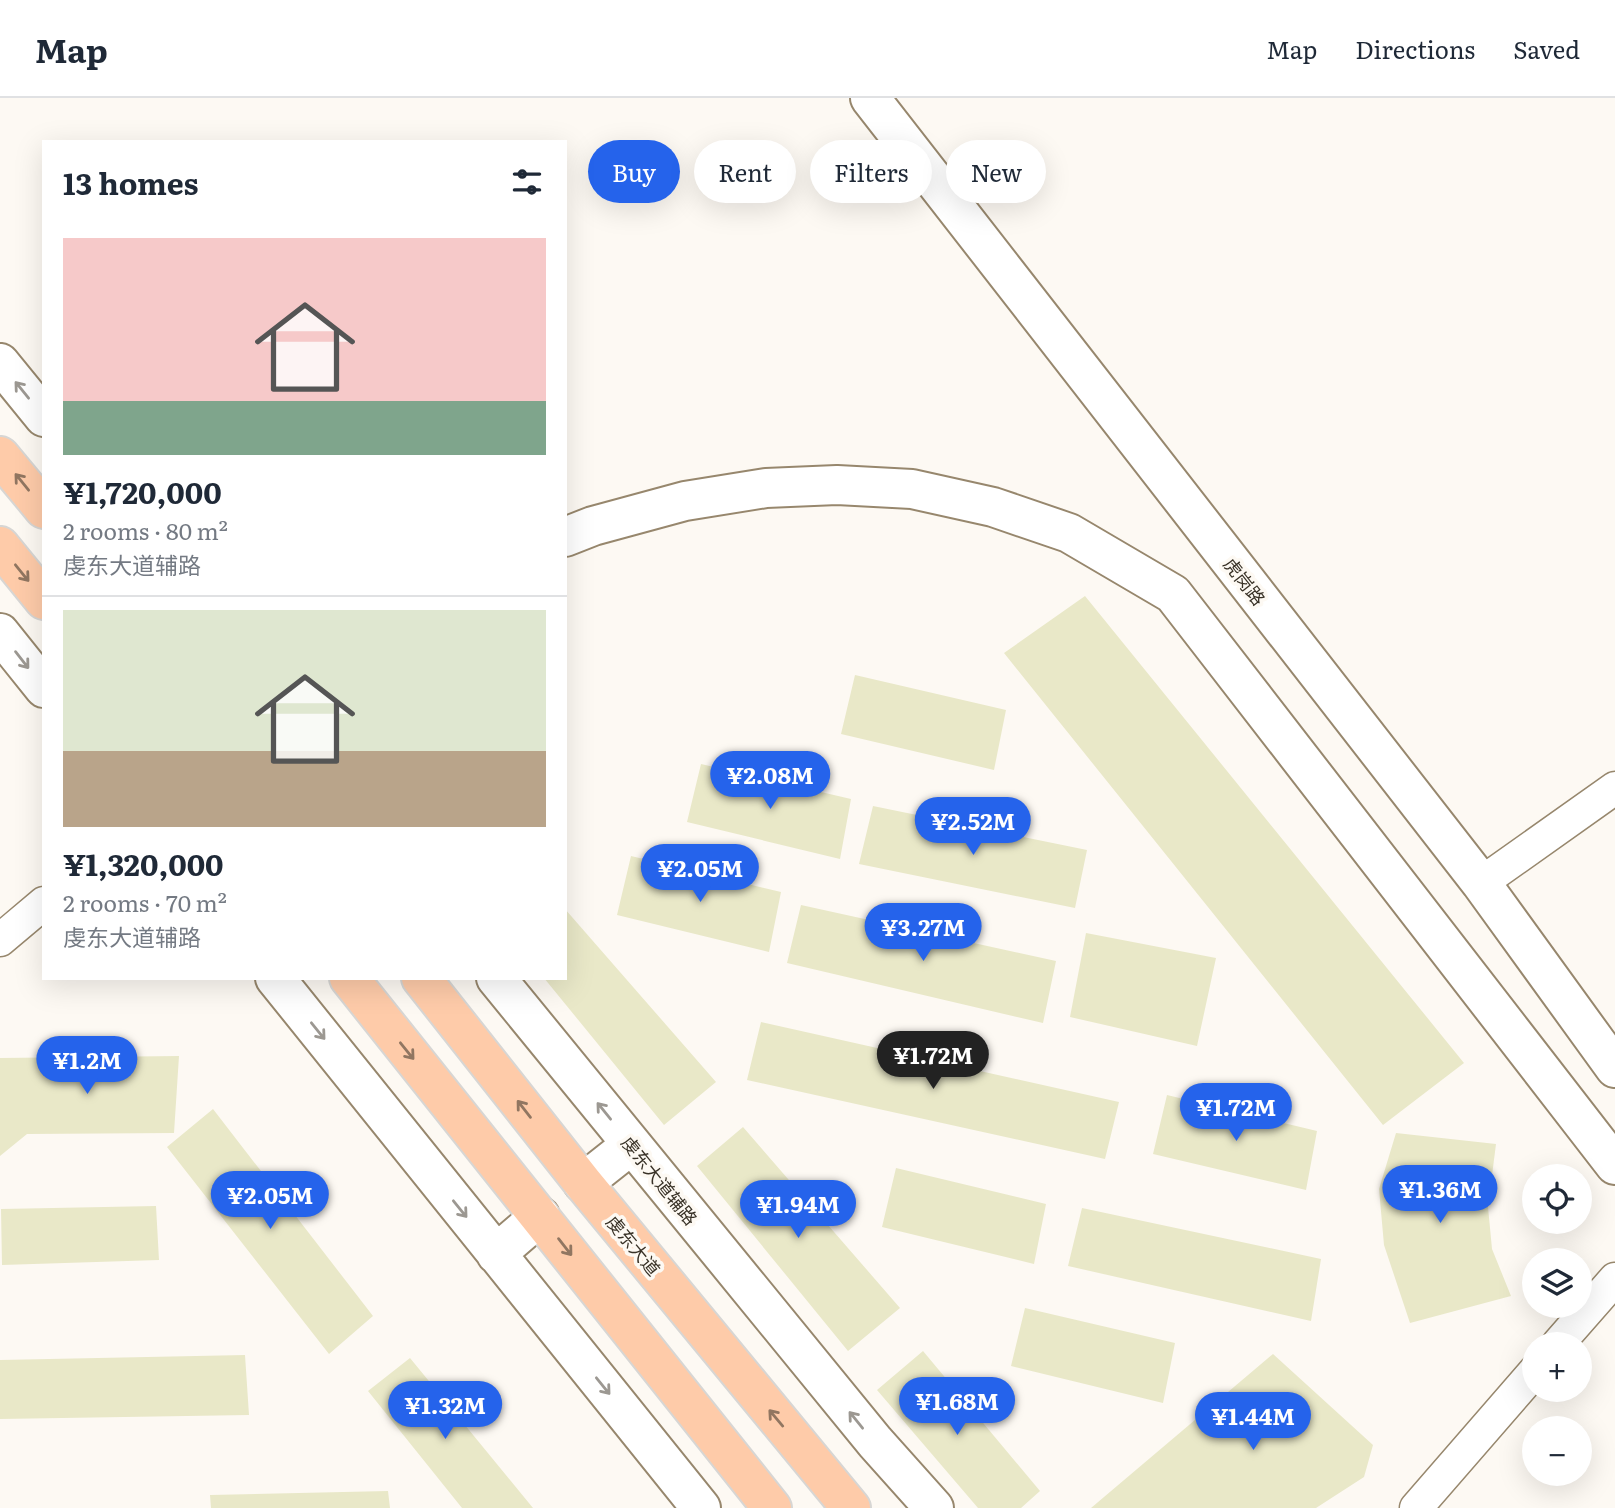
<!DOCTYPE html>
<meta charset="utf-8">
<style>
body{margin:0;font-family:Literata,"Noto Sans SC",serif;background:#f2f2f3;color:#1f2937;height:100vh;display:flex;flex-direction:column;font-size:26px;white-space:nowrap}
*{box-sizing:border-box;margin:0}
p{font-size:23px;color:#747a83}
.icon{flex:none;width:38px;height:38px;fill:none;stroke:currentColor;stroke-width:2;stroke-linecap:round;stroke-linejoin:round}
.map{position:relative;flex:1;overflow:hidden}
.drawer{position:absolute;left:42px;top:42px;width:525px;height:840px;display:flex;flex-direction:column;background:#fff;border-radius:0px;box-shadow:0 7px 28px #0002}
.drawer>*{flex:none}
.top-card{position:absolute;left:588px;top:42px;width:665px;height:63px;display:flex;gap:14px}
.fabs{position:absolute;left:1522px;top:1066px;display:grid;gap:14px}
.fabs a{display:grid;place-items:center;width:70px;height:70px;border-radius:50%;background:#fff;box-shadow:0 7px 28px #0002;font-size:35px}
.price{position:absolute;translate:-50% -60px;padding:0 16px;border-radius:24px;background:#2563eb;color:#fff;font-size:23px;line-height:46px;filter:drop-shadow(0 2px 4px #0008)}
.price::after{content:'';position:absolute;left:50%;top:42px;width:21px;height:16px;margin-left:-10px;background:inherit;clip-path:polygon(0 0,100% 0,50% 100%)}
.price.selected{background:#222;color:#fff}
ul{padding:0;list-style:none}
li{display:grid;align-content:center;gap:14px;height:371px;padding:0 21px}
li+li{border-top:2px solid #e0e1e3}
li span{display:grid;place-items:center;height:217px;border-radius:0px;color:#555}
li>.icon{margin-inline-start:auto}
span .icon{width:126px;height:126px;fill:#fffc;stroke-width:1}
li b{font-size:30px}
h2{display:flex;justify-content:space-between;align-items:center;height:84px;padding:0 21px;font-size:30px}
.tag{padding:0 24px;border-radius:32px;background:#fff;box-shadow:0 7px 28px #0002;font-size:24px;line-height:63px}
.tag.selected{background:#2563eb;color:#fff}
header{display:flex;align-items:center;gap:42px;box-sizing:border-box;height:98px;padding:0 35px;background:#fff;border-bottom:2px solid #e0e1e3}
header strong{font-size:33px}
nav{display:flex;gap:38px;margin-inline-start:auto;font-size:24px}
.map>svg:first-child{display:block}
.building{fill:#e9e8c8}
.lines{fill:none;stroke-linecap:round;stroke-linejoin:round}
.minor-casing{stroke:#97876d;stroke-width:35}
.tertiary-casing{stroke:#97876d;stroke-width:42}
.primary-casing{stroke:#d7d6d4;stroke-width:42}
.minor{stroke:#fff;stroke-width:32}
.tertiary{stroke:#fff;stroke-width:38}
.primary{stroke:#fecba9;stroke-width:38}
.oneway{stroke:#9c9892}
.oneway2{stroke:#917661}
.labels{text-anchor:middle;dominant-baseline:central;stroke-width:7;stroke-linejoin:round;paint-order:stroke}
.street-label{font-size:18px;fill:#383126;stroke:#fdf9f3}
</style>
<header>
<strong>Map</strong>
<nav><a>Map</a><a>Directions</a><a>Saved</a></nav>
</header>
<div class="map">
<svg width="1615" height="1410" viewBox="0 0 1615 1410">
<rect width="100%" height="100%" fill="#fdf9f3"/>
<path class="building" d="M 1085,498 L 1464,965 L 1383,1027 L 1004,555 Z
M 855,577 L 1006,612 L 994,672 L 841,636 Z
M 701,666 L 851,701 L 840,761 L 687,724 Z
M 873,708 L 1087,752 L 1075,810 L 859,766 Z
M 631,758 L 781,794 L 769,854 L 617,817 Z
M 801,807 L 1056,863 L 1043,925 L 787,865 Z
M 565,811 L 716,984 L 664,1027 L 544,880 L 565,880 Z
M 1086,835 L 1216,860 L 1197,948 L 1070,919 Z
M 761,924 L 1119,1004 L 1105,1061 L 747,982 Z
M 179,958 L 174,1035 L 27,1036 L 0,1058 L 0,960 Z
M 1167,997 L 1317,1033 L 1306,1092 L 1153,1056 Z
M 213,1011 L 373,1218 L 329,1256 L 167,1049 Z
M 743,1029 L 900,1210 L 848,1253 L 697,1068 Z
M 1396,1035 L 1496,1046 L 1488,1109 L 1492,1151 L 1511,1198 L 1410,1225 L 1384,1147 L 1379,1091 Z
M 896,1070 L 1046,1106 L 1034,1166 L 882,1129 Z
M 156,1108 L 159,1162 L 2,1167 L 1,1111 Z
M 1082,1110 L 1321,1161 L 1311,1223 L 1068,1168 Z
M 1025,1210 L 1175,1245 L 1163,1305 L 1011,1268 Z
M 923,1253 L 1040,1393 L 1021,1410 L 978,1410 L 877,1292 Z
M 1273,1256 L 1373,1347 L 1364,1379 L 1316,1410 L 1091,1410 Z
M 245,1257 L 249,1317 L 0,1321 L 0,1262 Z
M 410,1260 L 533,1410 L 462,1410 L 368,1293 Z
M 388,1393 L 390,1410 L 211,1410 L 210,1397 Z"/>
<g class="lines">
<defs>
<path id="minor" d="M 1481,785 L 1615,690
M 0,842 L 44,805
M 1558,1246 L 1615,1181
M 1416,1410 L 1535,1273"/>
<path id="tertiary" d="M 870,0 L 1481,785 L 1615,970
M 0,265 L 44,319
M 565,439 L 593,428 L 685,403 L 766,390 L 837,387 L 912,391 L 993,409 L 1069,435 L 1173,496 L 1615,1067
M 0,535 L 44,590
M 275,880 L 701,1410
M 496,880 L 875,1344 L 934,1410
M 583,1085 L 631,1047
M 496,1156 L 540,1118"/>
<path id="primary" d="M 0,358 L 44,411
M 0,448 L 44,502
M 349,880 L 772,1410
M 421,880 L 583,1085 L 851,1410"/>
</defs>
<use href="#minor" class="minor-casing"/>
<use href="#tertiary" class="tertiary-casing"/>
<use href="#primary" class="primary-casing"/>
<use href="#minor" class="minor"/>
<use href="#tertiary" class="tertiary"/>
<use href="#primary" class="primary"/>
</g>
<defs><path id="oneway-shaft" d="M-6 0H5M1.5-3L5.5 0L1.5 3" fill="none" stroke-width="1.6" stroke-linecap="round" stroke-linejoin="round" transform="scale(1.75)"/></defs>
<g class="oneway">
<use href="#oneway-shaft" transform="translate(22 292) rotate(-129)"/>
<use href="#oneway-shaft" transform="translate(22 562) rotate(52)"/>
<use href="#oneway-shaft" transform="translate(318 933) rotate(51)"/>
<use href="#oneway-shaft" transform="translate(604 1013) rotate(-129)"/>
<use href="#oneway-shaft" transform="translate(460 1111) rotate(51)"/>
<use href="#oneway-shaft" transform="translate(603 1288) rotate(51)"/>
<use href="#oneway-shaft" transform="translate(856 1322) rotate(-129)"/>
</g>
<g class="oneway2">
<use href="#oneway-shaft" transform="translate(22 384) rotate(-129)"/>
<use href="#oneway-shaft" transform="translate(22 475) rotate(51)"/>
<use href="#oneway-shaft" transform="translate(407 953) rotate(51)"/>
<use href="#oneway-shaft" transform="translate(524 1011) rotate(-128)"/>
<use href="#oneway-shaft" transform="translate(565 1149) rotate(52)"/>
<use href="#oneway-shaft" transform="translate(776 1320) rotate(-130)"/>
</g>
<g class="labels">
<g class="street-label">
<text transform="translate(1245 483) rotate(52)">虎岗路</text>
<text transform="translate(660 1082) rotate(51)">虔东大道辅路</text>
<text transform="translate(634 1147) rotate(50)">虔东大道</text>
</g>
</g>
</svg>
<div class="fabs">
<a><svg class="icon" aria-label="locate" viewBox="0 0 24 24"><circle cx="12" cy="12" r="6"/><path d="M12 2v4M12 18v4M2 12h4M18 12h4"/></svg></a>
<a><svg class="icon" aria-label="layers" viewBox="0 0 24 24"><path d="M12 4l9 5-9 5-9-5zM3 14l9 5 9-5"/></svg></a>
<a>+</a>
<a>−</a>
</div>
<b class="price" style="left:770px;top:713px">¥2.08M</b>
<b class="price" style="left:973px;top:759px">¥2.52M</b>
<b class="price" style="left:700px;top:806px">¥2.05M</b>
<b class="price" style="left:923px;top:865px">¥3.27M</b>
<b class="price selected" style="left:933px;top:993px">¥1.72M</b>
<b class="price" style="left:87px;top:998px">¥1.2M</b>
<b class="price" style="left:1236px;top:1045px">¥1.72M</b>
<b class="price" style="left:1440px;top:1127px">¥1.36M</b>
<b class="price" style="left:270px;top:1133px">¥2.05M</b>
<b class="price" style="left:798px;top:1142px">¥1.94M</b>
<b class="price" style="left:957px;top:1339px">¥1.68M</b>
<b class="price" style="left:445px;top:1343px">¥1.32M</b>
<b class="price" style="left:1253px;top:1354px">¥1.44M</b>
<div class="top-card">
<a class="tag selected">Buy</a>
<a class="tag">Rent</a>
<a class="tag">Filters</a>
<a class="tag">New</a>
</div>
<section class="drawer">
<h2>13 homes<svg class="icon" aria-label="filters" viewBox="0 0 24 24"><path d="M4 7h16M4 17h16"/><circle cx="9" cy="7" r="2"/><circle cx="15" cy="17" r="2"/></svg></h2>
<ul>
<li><span style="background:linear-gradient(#f6c9c9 75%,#7fa58c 0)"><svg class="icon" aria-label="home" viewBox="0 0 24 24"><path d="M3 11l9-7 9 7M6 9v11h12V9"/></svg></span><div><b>¥1,720,000</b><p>2 rooms · 80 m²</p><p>虔东大道辅路</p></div></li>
<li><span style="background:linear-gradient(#dfe7d0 65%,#b9a48a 0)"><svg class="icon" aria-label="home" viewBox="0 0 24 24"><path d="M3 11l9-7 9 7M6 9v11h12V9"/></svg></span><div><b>¥1,320,000</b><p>2 rooms · 70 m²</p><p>虔东大道辅路</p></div></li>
</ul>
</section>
</div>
